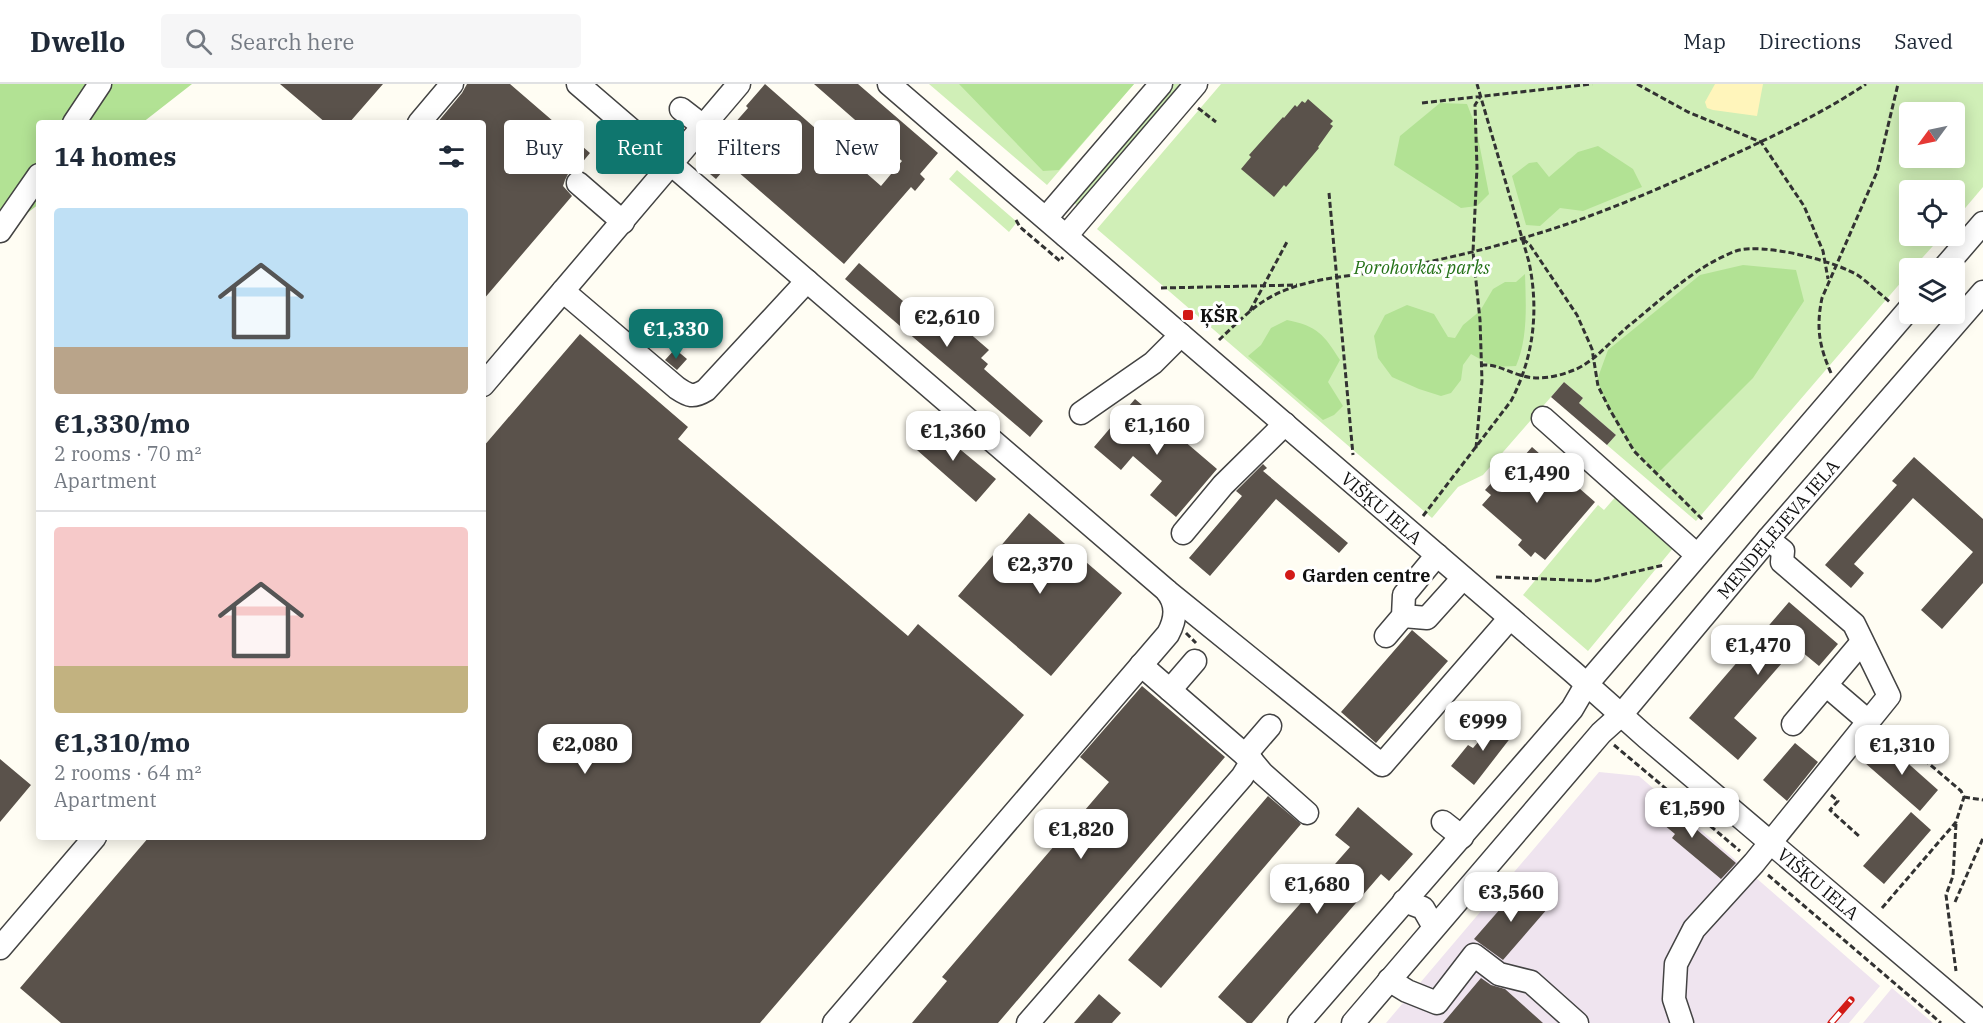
<!DOCTYPE html>
<meta charset="utf-8">
<style>
body{margin:0;font-family:"IBM Plex Serif",serif;background:#f6f6f7;color:#1f2937;height:100vh;display:flex;flex-direction:column;font-size:22px;white-space:nowrap}
*{box-sizing:border-box;margin:0}
p{font-size:20px;color:#747a83}
.icon{flex:none;width:33px;height:33px;fill:none;stroke:currentColor;stroke-width:2;stroke-linecap:round;stroke-linejoin:round}
.map{position:relative;flex:1;overflow:hidden}
.side{position:absolute;left:36px;top:36px;width:450px;height:720px;display:flex;flex-direction:column;background:#fff;border-radius:6px;box-shadow:0 3px 15px #0003}
.side>*{flex:none}
.banner{position:absolute;left:504px;top:36px;width:570px;height:54px;display:flex;gap:12px}
.needle{width:39px;rotate:237deg}
.fabs{position:absolute;left:1899px;top:18px;display:grid;gap:12px}
.fabs a{display:grid;place-items:center;width:66px;height:66px;border-radius:6px;background:#fff;box-shadow:0 3px 15px #0003;font-size:30px}
.price{position:absolute;translate:-50% -51px;padding:0 14px;border-radius:12px;background:#fff;color:#222;font-size:20px;line-height:39px;filter:drop-shadow(0 2px 3px #0008)}
.price::after{content:'';position:absolute;left:50%;top:36px;width:18px;height:14px;margin-left:-9px;background:inherit;clip-path:polygon(0 0,100% 0,50% 100%)}
.price.current{background:#0f766e;color:#fff}
ul{padding:0;list-style:none}
li{display:grid;align-content:center;gap:12px;height:318px;padding:0 18px}
li+li{border-top:2px solid #e0e1e3}
li span{display:grid;place-items:center;height:186px;border-radius:6px;color:#555}
li>.icon{margin-inline-start:auto}
span .icon{width:108px;height:108px;fill:#fffc;stroke-width:1}
li b{font-size:26px}
h2{display:flex;justify-content:space-between;align-items:center;height:72px;padding:0 18px;font-size:26px}
.chip{padding:0 21px;border-radius:6px;background:#fff;box-shadow:0 3px 15px #0003;font-size:21px;line-height:54px}
.chip.current{background:#0f766e;color:#fff}
header{display:flex;align-items:center;gap:36px;box-sizing:border-box;height:84px;padding:0 30px;background:#fff;border-bottom:2px solid #e0e1e3}
header strong{font-size:28px}
nav{display:flex;gap:33px;margin-inline-start:auto;font-size:21px}
.search{width:420px;height:54px;background:#f6f6f7;display:flex;align-items:center;gap:15px;box-sizing:border-box;padding:0 21px;border-radius:6px;color:#747a83;font-size:22px}
.map>svg:first-child{display:block}
.industrial{fill:#efe4ef}
.green{fill:#d0efb7;fill-rule:evenodd}
.forest{fill:#b2e294}
.sand{fill:#fff5bb}
.building{fill:#5a524b}
.lines{fill:none;stroke-linecap:round;stroke-linejoin:round}
.minor-casing{stroke:#434343;stroke-width:25}
.path{stroke:#323232;stroke-width:3;stroke-dasharray:6 3;stroke-linecap:butt}
.minor{stroke:#fff;stroke-width:22}
.rail-casing{stroke:#d21a16;stroke-width:7}
.rail{stroke:#fff;stroke-width:4.5;stroke-dasharray:14;stroke-linecap:butt}
.poi-dot{fill:#d21a16;stroke:#fff;stroke-width:2}
.labels{text-anchor:middle;dominant-baseline:central;stroke-width:6;stroke-linejoin:round;paint-order:stroke}
.park-label{font-size:18px;font-style:italic;fill:#247117;stroke:#fff}
.poi-label{font-size:18px;font-weight:bold;fill:#101010;stroke:#fff;text-anchor:start}
.street-label{font-size:18px;fill:#101010;stroke:#fff}
</style>
<header>
<strong>Dwello</strong>
<div class="search"><svg class="icon" aria-label="search" viewBox="0 0 24 24"><circle cx="10" cy="10" r="6"/><path d="M15 15l6 6"/></svg>Search here</div>
<nav><a>Map</a><a>Directions</a><a>Saved</a></nav>
</header>
<div class="map">
<svg width="1983" height="939" viewBox="0 0 1983 939">
<rect width="100%" height="100%" fill="#fffdf3"/>
<path class="industrial" d="M 1599,688 L 1639,692 L 1880,902 L 1849,939 L 1386,939 Z
M 1892,904 L 1933,939 L 1863,939 Z"/>
<path class="green" d="M 929,0 L 1134,0 L 1047,101 Z
M 1170,0 L 1187,0 L 1080,124 L 1071,116 Z
M 1221,0 L 1983,0 L 1983,103 L 1955,136 L 1954,106 L 1910,106 L 1910,152 L 1942,152 L 1913,184 L 1910,184 L 1909,189 L 1696,437 L 1607,361 L 1616,351 L 1579,319 L 1583,314 L 1564,298 L 1483,391 L 1458,403 L 1432,434 L 1097,145 ZM 1910,28 L 1954,28 L 1954,74 L 1910,74 Z
M 957,86 L 1017,138 L 1009,148 L 949,95 Z
M 1618,410 L 1674,463 L 1588,567 L 1523,511 L 1598,421 L 1604,426 Z"/>
<path class="forest" d="M 0,0 L 192,0 L 142,39 L 39,39 L 39,120 L 0,150 Z
M 959,0 L 1134,0 L 1059,86 L 1043,87 Z
M 1440,19 L 1467,20 L 1476,43 L 1489,110 L 1477,122 L 1461,124 L 1394,81 L 1400,52 Z
M 1598,62 L 1633,85 L 1642,103 L 1583,127 L 1560,124 L 1540,142 L 1526,141 L 1512,92 L 1529,79 L 1537,78 L 1549,93 L 1578,68 Z
M 1743,181 L 1796,186 L 1804,217 L 1753,294 L 1657,390 L 1630,360 L 1609,326 L 1597,296 L 1608,266 L 1700,191 Z
M 1525,190 C 1526,221 1528,254 1516,282 L 1494,283 L 1471,270 L 1463,281 L 1461,296 L 1451,309 L 1441,312 L 1419,305 L 1392,293 L 1378,274 L 1374,252 L 1385,231 L 1407,221 L 1434,230 L 1448,253 L 1455,254 L 1463,241 L 1480,227 L 1493,205 L 1505,198 L 1516,198 Z
M 1287,236 C 1318,242 1324,251 1340,276 L 1328,298 L 1343,322 L 1334,331 L 1323,336 L 1248,272 L 1261,261 L 1271,244 Z"/>
<path class="sand" d="M 1715,0 L 1763,0 L 1757,32 L 1713,26 L 1707,24 L 1705,18 Z"/>
<path class="building" d="M 280,0 L 383,0 L 349,39 L 326,39 Z
M 467,0 L 510,0 L 590,69 L 576,86 L 568,90 L 565,96 L 563,102 L 572,112 L 483,216 L 483,39 L 437,39 L 462,9 Z
M 765,0 L 881,102 L 902,77 L 814,0 L 858,0 L 938,69 L 920,90 L 925,95 L 915,107 L 911,103 L 844,180 L 729,80 L 716,95 L 704,85 L 717,69 L 712,65 L 748,24 L 746,22 Z
M 1308,15 L 1333,37 L 1330,40 L 1333,42 L 1318,63 L 1319,64 L 1286,103 L 1284,101 L 1274,113 L 1241,85 L 1251,73 L 1249,71 L 1283,33 L 1284,34 L 1295,21 L 1297,23 L 1302,17 L 1305,19 Z
M 859,179 L 925,236 L 930,230 L 938,236 L 945,228 L 989,266 L 981,274 L 988,280 L 984,285 L 1043,337 L 1030,353 L 845,195 Z
M 580,250 L 688,343 L 678,355 L 908,552 L 918,540 L 1024,631 L 760,939 L 61,939 L 20,904 L 149,753 L 483,753 L 483,363 Z
M 675,265 L 687,275 L 677,286 L 665,276 Z
M 1564,298 L 1583,314 L 1579,319 L 1616,351 L 1607,361 L 1551,313 Z
M 1135,315 L 1217,385 L 1176,433 L 1150,411 L 1162,397 L 1133,372 L 1121,386 L 1094,363 Z
M 927,338 L 996,395 L 976,418 L 909,359 Z
M 1532,363 L 1595,418 L 1545,476 L 1535,468 L 1531,473 L 1518,461 L 1522,456 L 1482,421 L 1491,411 L 1485,406 L 1495,395 L 1500,399 Z
M 1914,373 L 1983,435 L 1983,499 L 1942,545 L 1921,526 L 1973,468 L 1913,414 L 1854,480 L 1864,489 L 1851,504 L 1825,481 L 1897,401 L 1892,397 Z
M 1263,380 L 1267,384 L 1263,387 L 1348,459 L 1339,469 L 1276,415 L 1210,492 L 1189,474 L 1242,412 L 1236,407 Z
M 1029,429 L 1122,509 L 1051,592 L 958,512 Z
M 1789,518 L 1838,560 L 1819,582 L 1796,563 L 1734,634 L 1757,654 L 1738,676 L 1689,634 Z
M 1412,546 L 1448,577 L 1376,659 L 1341,628 Z
M 1142,602 L 1225,673 L 998,939 L 912,939 L 947,897 L 942,893 L 1109,698 L 1080,673 Z
M 1499,634 L 1515,648 L 1474,701 L 1451,682 L 1468,661 L 1473,664 Z
M 1884,658 L 1938,706 L 1920,727 L 1865,679 Z
M 1795,659 L 1818,678 L 1787,717 L 1763,696 Z
M 0,675 L 31,701 L 0,738 Z
M 1268,712 L 1301,740 L 1161,904 L 1128,876 Z
M 1657,712 L 1736,779 L 1721,795 L 1672,754 L 1675,750 L 1646,726 Z
M 1358,723 L 1413,770 L 1389,797 L 1381,790 L 1252,939 L 1247,939 L 1218,913 L 1350,763 L 1335,751 Z
M 1911,728 L 1931,746 L 1884,800 L 1863,782 Z
M 1521,801 L 1548,824 L 1503,876 L 1474,855 Z
M 1481,894 L 1491,901 L 1505,905 L 1543,939 L 1443,939 Z
M 1099,910 L 1121,929 L 1112,939 L 1074,939 Z"/>
<g class="lines">
<defs>
<g id="minor">
<path d="M 578,0 L 1166,506 C 1178,520 1176,535 1168,550 L 834,939"/>
<path id="s1" d="M 889,0 L 1573,588 L 1646,653 L 1983,939"/>
<path d="M 681,25 L 703,42"/>
<path d="M 74,39 L 100,0"/>
<path d="M 419,39 L 452,0"/>
<path d="M 578,99 L 623,138"/>
<path d="M 1046,134 L 1161,0"/>
<path d="M 0,147 L 39,91"/>
<path d="M 1066,152 L 1196,0"/>
<path d="M 1944,184 L 1983,139"/>
<path d="M 563,207 L 677,304 C 689,312 693,314 706,306 L 807,197"/>
<path d="M 483,301 L 739,0"/>
<path d="M 1081,329 L 1153,279 L 1181,251"/>
<path d="M 1543,334 L 1697,471"/>
<path d="M 1183,449 L 1223,401 L 1285,340"/>
<path d="M 1167,507 L 1382,681 L 1510,534"/>
<path d="M 1403,532 L 1427,534 L 1463,494"/>
<path d="M 1386,552 L 1403,532 L 1404,511 L 1437,471"/>
<path d="M 1141,581 L 1252,677 L 1262,689 L 1307,729"/>
<path d="M 1826,601 L 1868,637"/>
<path d="M 1170,606 L 1195,577"/>
<path d="M 1793,640 L 1862,558"/>
<path d="M 1245,671 L 1270,642"/>
<path d="M 1443,738 L 1462,753"/>
<path d="M 1404,817 L 1423,824 L 1434,843"/>
<path d="M 0,864 L 95,753"/>
<path d="M 1389,896 L 1407,907 L 1437,919 L 1474,871 L 1499,890 L 1531,898 L 1577,939"/>
<path d="M 1028,939 L 1242,693 L 1252,677"/>
<path d="M 1299,939 L 1572,625 L 1586,601 L 1910,224"/>
<path id="s2" d="M 1353,939 L 1601,649 L 1621,631 L 1768,455 L 1983,208"/>
<path d="M 1682,939 L 1674,915 L 1676,880 L 1694,845 L 1754,779 L 1889,612 L 1854,540 L 1782,478 L 1783,467 L 1768,455"/>
</g>
</defs>
<use href="#minor" class="minor-casing"/>
<path class="path" d="M 1637,0 L 1688,28 L 1761,58 L 1804,122 L 1823,167 L 1828,195
M 1422,19 L 1592,0
M 1198,24 L 1216,38
M 1329,109 L 1353,371
M 1016,136 L 1020,143 L 1060,177 L 1063,173
M 1523,155 L 1530,161 L 1577,231 L 1592,265 L 1598,302 L 1610,326 L 1634,367 L 1703,436
M 1161,204 L 1297,201
M 1250,227 L 1288,156
M 1219,256 C 1234,242 1250,225 1267,215 C 1306,192 1353,193 1395,185 C 1438,176 1481,167 1523,154 C 1592,134 1657,106 1722,76 C 1771,53 1820,31 1866,0
M 1481,281 C 1497,280 1506,287 1520,291 C 1537,297 1557,293 1574,286 C 1596,277 1612,255 1631,240 C 1663,214 1696,182 1736,167 C 1762,158 1836,177 1859,192 C 1870,200 1880,210 1891,219
M 1831,289 C 1819,262 1816,243 1822,214 L 1877,88 L 1898,0
M 1476,364 L 1482,297 L 1480,236 L 1473,168 L 1477,84 L 1475,21 L 1480,13
M 1423,432 L 1511,317 C 1534,273 1539,226 1529,178 L 1477,0
M 1496,493 L 1595,497 L 1664,481
M 1186,549 L 1196,559
M 1614,661 L 1740,767
M 1831,711 L 1838,717 L 1830,726 L 1860,753
M 1964,713 L 1983,716
M 1956,740 L 1953,792 L 1946,811 L 1956,887
M 1768,791 L 1941,939
M 1955,818 L 1983,754
M 1882,824 L 1956,738 L 1964,713 L 1961,707 L 1885,642"/>
<use href="#minor" class="minor"/>
<defs>
<path id="rail" d="M 1831,939 L 1851,916"/>
</defs>
<use href="#rail" class="rail-casing"/>
<use href="#rail" class="rail"/>
</g>
<g class="poi-dot">
<rect x="1182" y="225" width="12" height="12" rx="3"/>
<circle cx="1290" cy="491" r="6"/>
</g>
<g class="labels">
<g class="park-label">
<text x="1422" y="183">Porohovkas parks</text>
</g>
<g class="poi-label">
<text x="1200" y="231">ĶŠR</text>
<text x="1302" y="491">Garden centre</text>
</g>
<g class="street-label">
<text stroke="none"><textPath href="#s1" startOffset="650">VIŠĶU IELA</textPath></text>
<text stroke="none"><textPath href="#s2" startOffset="652">MENDEĻEJEVA IELA</textPath></text>
<text stroke="none"><textPath href="#s1" startOffset="1226">VIŠĶU IELA</textPath></text>
</g>
</g>
</svg>
<div class="fabs">
<a><svg class="needle" viewBox="-14 -14 28 28"><path d="M0-13l5 13h-10z" fill="#e53935"/><path d="M0 13l5-13h-10z" fill="#747a83"/></svg></a>
<a><svg class="icon" aria-label="locate" viewBox="0 0 24 24"><circle cx="12" cy="12" r="6"/><path d="M12 2v4M12 18v4M2 12h4M18 12h4"/></svg></a>
<a><svg class="icon" aria-label="layers" viewBox="0 0 24 24"><path d="M12 4l9 5-9 5-9-5zM3 14l9 5 9-5"/></svg></a>
</div>
<b class="price" style="left:947px;top:264px">€2,610</b>
<b class="price current" style="left:676px;top:276px">€1,330</b>
<b class="price" style="left:1157px;top:372px">€1,160</b>
<b class="price" style="left:953px;top:378px">€1,360</b>
<b class="price" style="left:1537px;top:420px">€1,490</b>
<b class="price" style="left:1040px;top:511px">€2,370</b>
<b class="price" style="left:1758px;top:592px">€1,470</b>
<b class="price" style="left:1483px;top:668px">€999</b>
<b class="price" style="left:585px;top:691px">€2,080</b>
<b class="price" style="left:1902px;top:692px">€1,310</b>
<b class="price" style="left:1692px;top:755px">€1,590</b>
<b class="price" style="left:1081px;top:776px">€1,820</b>
<b class="price" style="left:1317px;top:831px">€1,680</b>
<b class="price" style="left:1511px;top:839px">€3,560</b>
<div class="banner">
<a class="chip">Buy</a>
<a class="chip current">Rent</a>
<a class="chip">Filters</a>
<a class="chip">New</a>
</div>
<section class="side">
<h2>14 homes<svg class="icon" aria-label="filters" viewBox="0 0 24 24"><path d="M4 7h16M4 17h16"/><circle cx="9" cy="7" r="2"/><circle cx="15" cy="17" r="2"/></svg></h2>
<ul>
<li><span style="background:linear-gradient(#bfe0f5 75%,#b9a48a 0)"><svg class="icon" aria-label="home" viewBox="0 0 24 24"><path d="M3 11l9-7 9 7M6 9v11h12V9"/></svg></span><div><b>€1,330/mo</b><p>2 rooms · 70 m²</p><p>Apartment</p></div></li>
<li><span style="background:linear-gradient(#f6c9c9 75%,#c2b280 0)"><svg class="icon" aria-label="home" viewBox="0 0 24 24"><path d="M3 11l9-7 9 7M6 9v11h12V9"/></svg></span><div><b>€1,310/mo</b><p>2 rooms · 64 m²</p><p>Apartment</p></div></li>
</ul>
</section>
</div>
